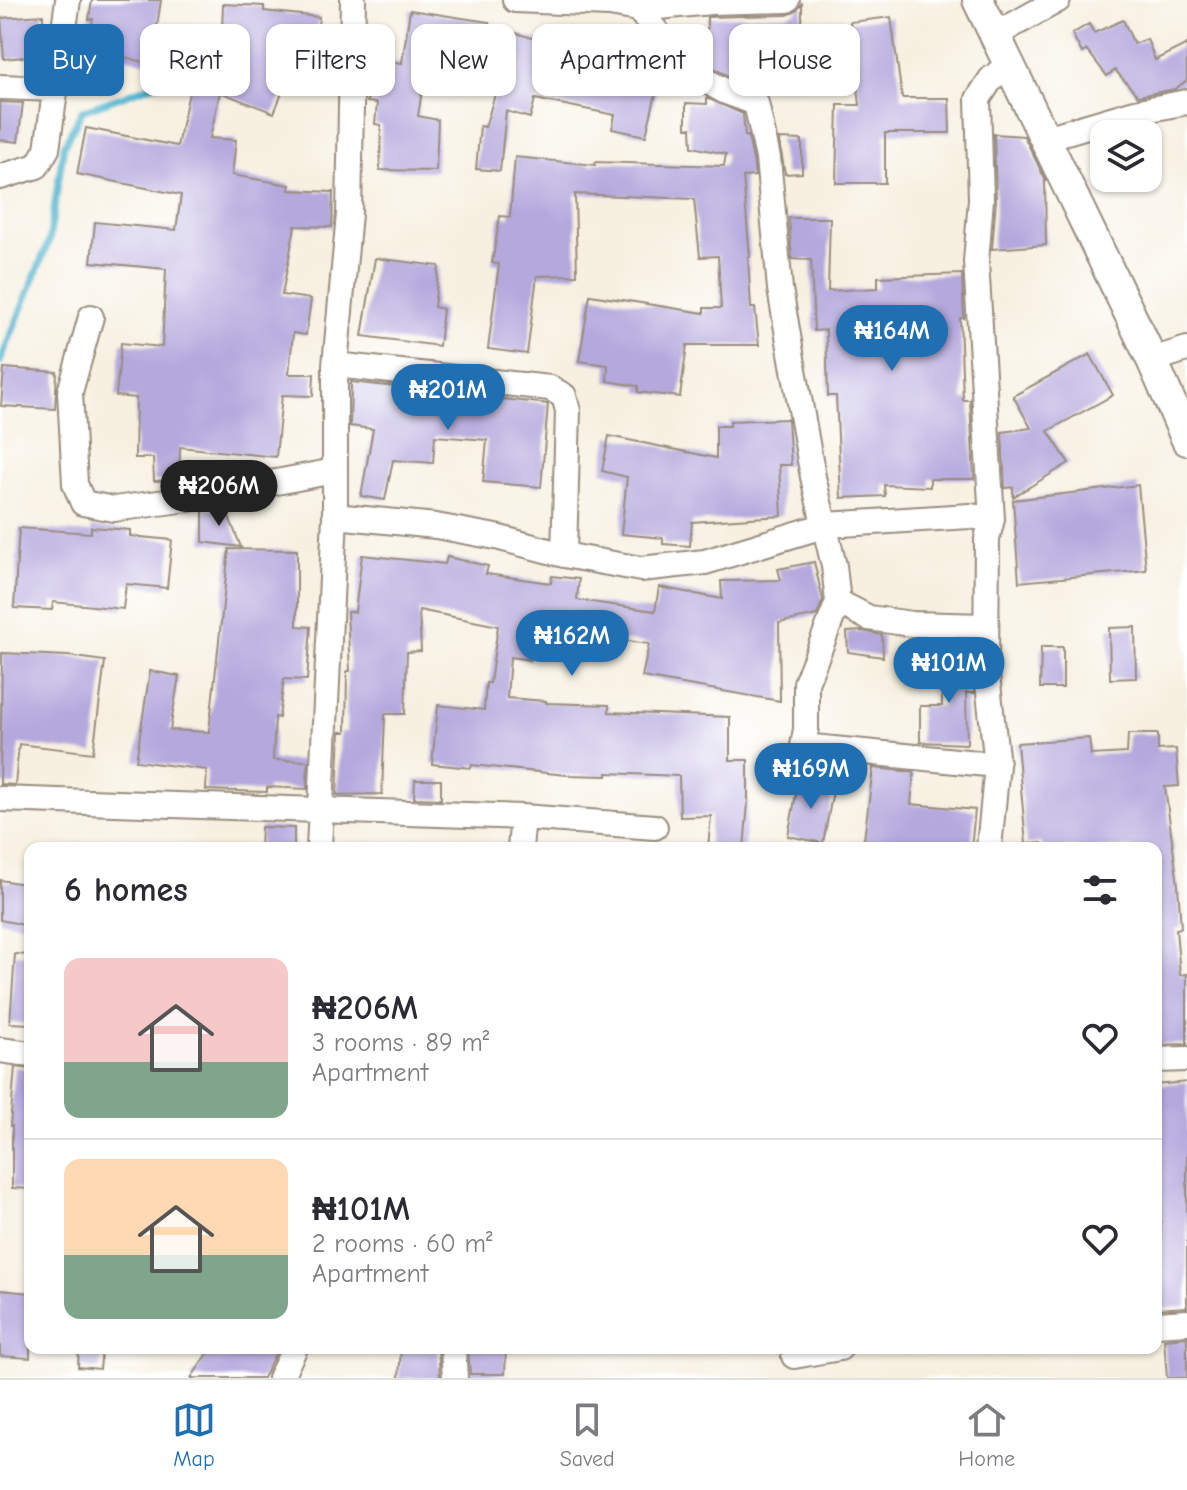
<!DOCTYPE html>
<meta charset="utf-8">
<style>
body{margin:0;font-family:"Comic Neue",sans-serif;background:#f2f2f3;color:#2b2b33;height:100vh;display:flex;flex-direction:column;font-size:30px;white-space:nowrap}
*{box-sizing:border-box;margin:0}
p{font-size:26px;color:#7c7c81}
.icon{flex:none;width:44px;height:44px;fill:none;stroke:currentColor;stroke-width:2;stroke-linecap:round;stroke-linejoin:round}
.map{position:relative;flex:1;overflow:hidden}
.side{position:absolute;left:24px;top:842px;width:1138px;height:512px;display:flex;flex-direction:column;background:#fff;border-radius:16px;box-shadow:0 2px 6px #0004}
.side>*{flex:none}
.top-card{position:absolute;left:24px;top:24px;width:1140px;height:72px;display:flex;gap:16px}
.buttons{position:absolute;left:1090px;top:120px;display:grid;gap:16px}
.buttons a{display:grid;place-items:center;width:72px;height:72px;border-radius:16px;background:#fff;box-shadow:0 2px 6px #0004;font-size:40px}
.price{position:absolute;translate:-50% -68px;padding:0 18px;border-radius:28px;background:#1f6fb2;color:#fff;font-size:26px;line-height:52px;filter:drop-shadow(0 2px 4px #0008)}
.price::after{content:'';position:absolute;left:50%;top:48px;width:24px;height:18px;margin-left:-12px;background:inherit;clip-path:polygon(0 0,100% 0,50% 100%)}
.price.active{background:#222;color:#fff}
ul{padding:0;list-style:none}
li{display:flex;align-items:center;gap:24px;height:200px;padding:0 40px}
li+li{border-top:2px solid #e1e1e2}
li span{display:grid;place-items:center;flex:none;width:224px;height:160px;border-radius:16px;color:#555}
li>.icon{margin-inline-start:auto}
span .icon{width:96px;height:96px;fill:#fffc;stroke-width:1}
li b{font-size:34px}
h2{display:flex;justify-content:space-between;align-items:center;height:96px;padding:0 40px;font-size:34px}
.pill{padding:0 28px;border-radius:16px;background:#fff;box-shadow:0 2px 6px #0004;font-size:28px;line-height:72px}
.pill.active{background:#1f6fb2;color:#fff}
.dock{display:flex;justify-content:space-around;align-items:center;height:112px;border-top:2px solid #e1e1e2;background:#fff;font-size:22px;color:#7c7c81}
.dock a{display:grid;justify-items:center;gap:4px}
.dock .active{color:#1f6fb2}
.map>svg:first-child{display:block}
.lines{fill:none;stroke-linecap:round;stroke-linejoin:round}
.stream{stroke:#4eb2cd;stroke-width:7}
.building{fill:#b4a8dd}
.minor-casing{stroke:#998d7f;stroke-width:28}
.major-casing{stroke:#998d7f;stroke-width:34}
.minor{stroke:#fff;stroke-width:24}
.major{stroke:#fff;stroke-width:30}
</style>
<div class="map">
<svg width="1187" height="1378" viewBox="0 0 1187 1378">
<rect width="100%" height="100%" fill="#fff"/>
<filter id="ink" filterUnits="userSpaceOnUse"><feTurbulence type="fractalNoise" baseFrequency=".0125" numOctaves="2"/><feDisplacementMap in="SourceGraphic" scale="16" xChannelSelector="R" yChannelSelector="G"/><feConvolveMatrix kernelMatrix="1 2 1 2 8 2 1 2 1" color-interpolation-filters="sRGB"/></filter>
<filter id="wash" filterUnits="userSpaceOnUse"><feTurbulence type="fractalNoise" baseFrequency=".006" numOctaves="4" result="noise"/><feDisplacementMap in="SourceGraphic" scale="32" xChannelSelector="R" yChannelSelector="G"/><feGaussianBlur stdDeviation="1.8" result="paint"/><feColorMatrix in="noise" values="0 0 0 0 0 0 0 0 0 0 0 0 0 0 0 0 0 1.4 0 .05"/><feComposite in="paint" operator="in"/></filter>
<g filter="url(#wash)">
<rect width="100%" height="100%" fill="#f7f0e0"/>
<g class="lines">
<path class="stream" d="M 0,362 L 49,241 L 64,145 L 82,111 L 167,80"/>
</g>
<g id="blocks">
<path class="building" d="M 92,0 L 161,0 L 155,40 L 221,57 L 223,4 L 264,6 L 264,11 L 319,17 L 314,60 L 296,58 L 274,113 L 220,92 L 210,138 L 236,140 L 232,175 L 290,185 L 289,190 L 333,192 L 332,227 L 295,226 L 282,295 L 311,299 L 306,335 L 293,333 L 289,374 L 314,374 L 313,396 L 282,395 L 276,457 L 180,447 L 179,480 L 154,481 L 153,458 L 135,458 L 136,398 L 116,396 L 121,343 L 162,347 L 166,269 L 91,262 L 95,222 L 176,230 L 181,195 L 77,174 L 86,128 L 177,146 L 193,75 L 86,47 L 93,19 L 89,19 Z
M 802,4 L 802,87 L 756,87 L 732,78 L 707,64 L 707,17 L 787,15 L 795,12 Z
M 410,10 L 489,22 L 489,25 L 562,47 L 589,50 L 589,42 L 659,59 L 663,63 L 646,136 L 612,129 L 615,115 L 535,99 L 530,118 L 506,111 L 500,171 L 476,169 L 480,126 L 485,127 L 505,62 L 428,51 L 418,116 L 438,120 L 436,171 L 380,170 L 381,125 L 375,124 L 377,103 L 367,102 L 373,59 L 402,63 Z
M 43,15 L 45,55 L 4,59 L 1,18 Z
M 891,17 L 902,98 L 949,98 L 950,133 L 885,133 L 885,183 L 836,183 L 838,105 L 860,105 L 850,22 Z
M 1123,20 L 1134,44 L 1147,39 L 1155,60 L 1187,44 L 1187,80 L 1175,89 L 1138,96 L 1115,70 L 1107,76 L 1087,50 L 1082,53 L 1072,34 L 1089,24 L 1094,33 Z
M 707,98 L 743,114 L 745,136 L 748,136 L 753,160 L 755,176 L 743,177 L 750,257 L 748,257 L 751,308 L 755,308 L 759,345 L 687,345 L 680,397 L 638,392 L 638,386 L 607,381 L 608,365 L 579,361 L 590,295 L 704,313 L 704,308 L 721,308 L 718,256 L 700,257 L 694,199 L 575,194 L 577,275 L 537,276 L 527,354 L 488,349 L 499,264 L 492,263 L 500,216 L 510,217 L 515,157 L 595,165 L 595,162 L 724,166 L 726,154 L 692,147 L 691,128 L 686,128 L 686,103 L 707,104 Z
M 0,102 L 23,103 L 18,142 L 0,140 Z
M 994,134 L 1024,136 L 1045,179 L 1046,245 L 992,249 L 996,199 Z
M 779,139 L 802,140 L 802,173 L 785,174 Z
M 789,218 L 830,218 L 828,291 L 878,288 L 878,277 L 962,274 L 964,318 L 960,318 L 963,400 L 970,400 L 974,479 L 930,479 L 930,487 L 884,485 L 885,496 L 841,498 L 836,396 L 828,396 L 826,330 L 814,331 L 811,260 L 792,259 Z
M 375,258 L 439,266 L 434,307 L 443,309 L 439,346 L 362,336 Z
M 1090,354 L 1113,395 L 1048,431 L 1069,463 L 1013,497 L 1013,487 L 1005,488 L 1002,432 L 1031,428 L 1013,396 Z
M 4,368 L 57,372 L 55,409 L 1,406 Z
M 351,382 L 548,404 L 541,487 L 483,482 L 487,440 L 435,436 L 433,463 L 393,460 L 385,500 L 361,496 L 373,429 L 350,426 Z
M 788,419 L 791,465 L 779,465 L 782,516 L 692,522 L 690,546 L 663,544 L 663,538 L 621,534 L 627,477 L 602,471 L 609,436 L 716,458 L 716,426 L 730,426 L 730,421 Z
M 1138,485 L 1146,570 L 1019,582 L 1013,500 Z
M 225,507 L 241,547 L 203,542 L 203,511 Z
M 91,527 L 130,530 L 130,536 L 172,540 L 167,588 L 126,584 L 123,609 L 53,602 L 52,610 L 14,608 L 19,528 L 91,533 Z
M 229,549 L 297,550 L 297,626 L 311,627 L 307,680 L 284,679 L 279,718 L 275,717 L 273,760 L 308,761 L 307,789 L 267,787 L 267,792 L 206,790 L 207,770 L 136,761 L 150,671 L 179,676 L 170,730 L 209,732 Z
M 362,555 L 445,564 L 447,557 L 488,566 L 486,574 L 551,583 L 552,576 L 579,579 L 577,600 L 655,611 L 659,587 L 722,599 L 721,581 L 781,580 L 778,569 L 814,562 L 823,600 L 817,615 L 779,623 L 780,701 L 642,677 L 649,644 L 580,634 L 580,632 L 534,626 L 530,660 L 510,657 L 507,698 L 546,701 L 546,703 L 609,705 L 609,712 L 730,717 L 730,760 L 748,760 L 748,803 L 744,848 L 708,848 L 711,816 L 680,817 L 679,776 L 607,773 L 607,776 L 566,775 L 472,765 L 471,768 L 432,764 L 438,705 L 484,710 L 486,683 L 490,683 L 498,626 L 419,610 L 421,651 L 407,652 L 405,714 L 385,714 L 382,794 L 337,795 L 340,732 L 346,732 L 347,671 L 350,671 L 347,612 L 355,612 Z
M 1135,627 L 1136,678 L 1110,679 L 1109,628 Z
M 862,631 L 882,635 L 883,657 L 848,652 L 847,632 Z
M 1041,647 L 1063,647 L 1063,688 L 1040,688 Z
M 2,653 L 68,656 L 105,661 L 93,753 L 19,744 L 15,785 L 0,784 Z
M 971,658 L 974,693 L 966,693 L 967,744 L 920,742 L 920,706 L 942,706 L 941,659 Z
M 1128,734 L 1158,734 L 1158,750 L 1176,749 L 1179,786 L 1165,787 L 1178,885 L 1181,928 L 1176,929 L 1180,975 L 1187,974 L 1187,1044 L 1156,1045 L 1156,848 L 1042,848 L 1042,843 L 1026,844 L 1017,743 L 1089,738 L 1091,755 L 1127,753 Z
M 873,768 L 914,772 L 911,804 L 975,810 L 971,848 L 863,848 Z
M 799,779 L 834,786 L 823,843 L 788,836 Z
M 415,780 L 441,780 L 441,799 L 414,798 Z
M 261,827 L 294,828 L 294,848 L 260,848 Z
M 0,880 L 30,885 L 30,926 L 0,920 Z
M 15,954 L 30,955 L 30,1024 L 10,1023 Z
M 15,1067 L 30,1069 L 30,1189 L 12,1188 L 12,1126 L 10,1126 Z
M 1187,1082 L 1187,1307 L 1156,1309 L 1156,1250 L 1161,1250 L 1160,1182 L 1156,1183 L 1156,1085 Z
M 0,1290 L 30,1293 L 30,1358 L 0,1356 Z
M 1187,1337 L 1187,1378 L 1167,1378 L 1164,1339 Z
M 79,1348 L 102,1348 L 100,1369 L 78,1367 Z
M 212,1348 L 278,1348 L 263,1378 L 191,1378 Z
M 401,1348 L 438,1348 L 440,1378 L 399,1378 Z
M 468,1348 L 506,1348 L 505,1374 L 470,1374 Z"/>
</g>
</g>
<g filter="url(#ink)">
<use href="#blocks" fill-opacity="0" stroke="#998d7f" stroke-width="2"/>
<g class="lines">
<defs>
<path id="minor" d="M 515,0 L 610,4 L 638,9 L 711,2 L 787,0
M 638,9 L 689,71 L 726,92 L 756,103 L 768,158 L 780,289 L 790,347 L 813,477 L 834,566 L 838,602 L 806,683 L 806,729 L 803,746 L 997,765
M 995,35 L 1058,0
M 0,87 L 56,89
M 1046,138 L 1135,112 L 1187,102
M 0,177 L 37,166 L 47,149 L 68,0
M 91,317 L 70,392 L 75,484 L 83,503 L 114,509 L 188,499 L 334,471
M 1152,360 L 1187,349
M 335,365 L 550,388 L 564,396 L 568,411 L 564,555
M 335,516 L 436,526 L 496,537 L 564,555 L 641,569 L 705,562 L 826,525 L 969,516 L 992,519
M 838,602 L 869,618 L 912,624 L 986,626
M 0,799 L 523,817 L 655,827
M 319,848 L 335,516 L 335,365 L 349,214 L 353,0
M 520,848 L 523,817
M 989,848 L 997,765 L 986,666 L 987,539 L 992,519 L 976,262 L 981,199 L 978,99 L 991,79 L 1009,64
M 0,1050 L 30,1054
M 1156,1060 L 1187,1059
M 1156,1324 L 1187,1322
M 453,1348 L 455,1378
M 794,1356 L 840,1348
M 280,1378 L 295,1348"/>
<path id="major" d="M 978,0 L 1152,360 L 1187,440"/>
</defs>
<use href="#minor" class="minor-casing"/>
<use href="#major" class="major-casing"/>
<use href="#minor" class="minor"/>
<use href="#major" class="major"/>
</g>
</g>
</svg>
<div class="buttons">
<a><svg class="icon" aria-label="layers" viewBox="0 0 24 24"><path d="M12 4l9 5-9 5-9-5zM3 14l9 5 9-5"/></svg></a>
</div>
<b class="price" style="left:892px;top:373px">₦164M</b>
<b class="price" style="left:448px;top:432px">₦201M</b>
<b class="price active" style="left:219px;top:528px">₦206M</b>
<b class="price" style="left:572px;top:678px">₦162M</b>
<b class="price" style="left:949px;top:705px">₦101M</b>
<b class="price" style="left:811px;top:811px">₦169M</b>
<div class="top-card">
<a class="pill active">Buy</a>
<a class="pill">Rent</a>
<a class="pill">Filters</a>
<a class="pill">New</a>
<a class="pill">Apartment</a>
<a class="pill">House</a>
</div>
<section class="side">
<h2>6 homes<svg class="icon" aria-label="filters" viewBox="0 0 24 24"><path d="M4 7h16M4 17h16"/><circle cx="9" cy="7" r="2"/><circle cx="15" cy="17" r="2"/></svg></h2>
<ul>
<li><span style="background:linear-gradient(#f6c9c9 65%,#7fa58c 0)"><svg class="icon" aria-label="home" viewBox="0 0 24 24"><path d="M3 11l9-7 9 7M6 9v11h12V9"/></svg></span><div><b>₦206M</b><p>3 rooms · 89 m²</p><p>Apartment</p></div><svg class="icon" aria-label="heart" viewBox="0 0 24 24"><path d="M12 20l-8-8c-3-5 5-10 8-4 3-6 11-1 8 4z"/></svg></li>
<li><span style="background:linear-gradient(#ffd9b3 60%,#7fa58c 0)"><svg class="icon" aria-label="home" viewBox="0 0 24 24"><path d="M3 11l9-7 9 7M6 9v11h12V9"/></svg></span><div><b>₦101M</b><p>2 rooms · 60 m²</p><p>Apartment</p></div><svg class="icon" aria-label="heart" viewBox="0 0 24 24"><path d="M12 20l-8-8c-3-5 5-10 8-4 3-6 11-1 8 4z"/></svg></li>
</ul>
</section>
</div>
<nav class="dock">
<a class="active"><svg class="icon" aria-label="map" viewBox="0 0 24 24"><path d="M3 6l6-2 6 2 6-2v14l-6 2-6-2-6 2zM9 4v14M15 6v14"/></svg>Map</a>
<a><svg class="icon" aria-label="saved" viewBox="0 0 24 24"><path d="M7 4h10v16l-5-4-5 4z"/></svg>Saved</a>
<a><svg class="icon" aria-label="home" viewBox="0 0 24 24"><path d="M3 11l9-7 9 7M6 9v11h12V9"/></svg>Home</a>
</nav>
